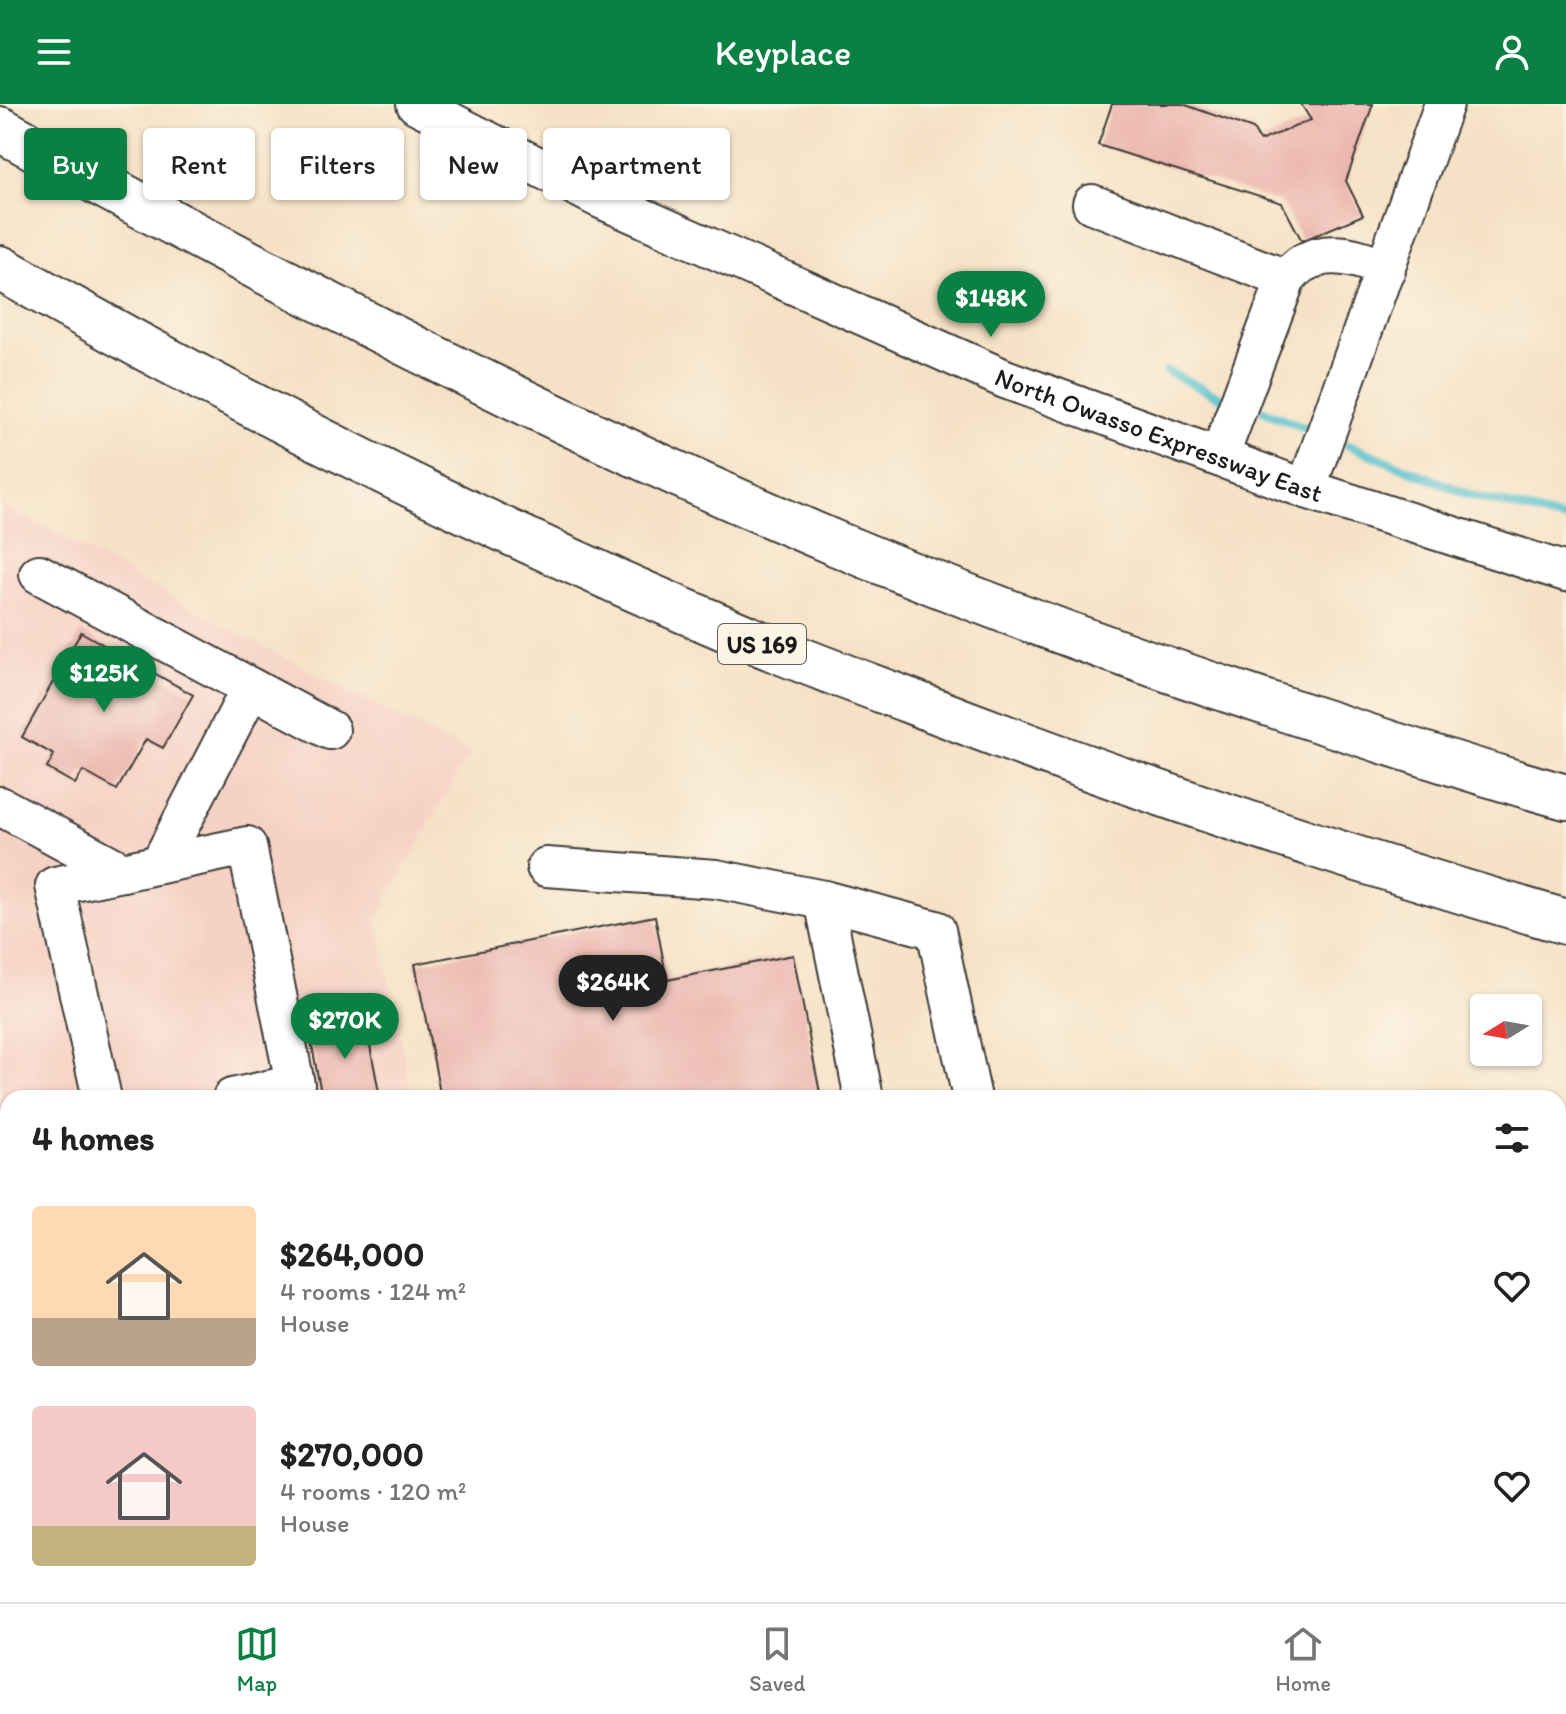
<!DOCTYPE html>
<meta charset="utf-8">
<style>
body{margin:0;font-family:Itim,sans-serif;background:#f2f2f2;color:#222;height:100vh;display:flex;flex-direction:column;font-size:30px;white-space:nowrap}
*{box-sizing:border-box;margin:0}
p{font-size:26px;color:#767676}
.icon{flex:none;width:44px;height:44px;fill:none;stroke:currentColor;stroke-width:2;stroke-linecap:round;stroke-linejoin:round}
.map{position:relative;flex:1;overflow:hidden}
.details{position:absolute;left:0px;top:986px;width:1566px;height:512px;display:flex;flex-direction:column;background:#fff;border-radius:24px 24px 0 0;box-shadow:0 2px 6px #0004}
.details>*{flex:none}
.top-card{position:absolute;left:24px;top:24px;width:800px;height:72px;display:flex;gap:16px}
.needle{width:52px;rotate:259deg}
.buttons{position:absolute;left:1470px;top:890px;display:grid;gap:16px}
.buttons a{display:grid;place-items:center;width:72px;height:72px;border-radius:8px;background:#fff;box-shadow:0 2px 6px #0004;font-size:40px}
.price{position:absolute;translate:-50% -68px;padding:0 18px;border-radius:28px;background:#0b8043;color:#fff;font-size:26px;line-height:52px;filter:drop-shadow(0 2px 4px #0008)}
.price::after{content:'';position:absolute;left:50%;top:48px;width:24px;height:18px;margin-left:-12px;background:inherit;clip-path:polygon(0 0,100% 0,50% 100%)}
.price.current{background:#222;color:#fff}
ul{padding:0;list-style:none}
li{display:flex;align-items:center;gap:24px;height:200px;padding:0 32px}
li span{display:grid;place-items:center;flex:none;width:224px;height:160px;border-radius:8px;color:#555}
li>.icon{margin-inline-start:auto}
span .icon{width:96px;height:96px;fill:#fffc;stroke-width:1}
li b{font-size:34px}
h2{display:flex;justify-content:space-between;align-items:center;height:96px;padding:0 32px;font-size:34px}
.chip{padding:0 28px;border-radius:8px;background:#fff;box-shadow:0 2px 6px #0004;font-size:28px;line-height:72px}
.chip.current{background:#0b8043;color:#fff}
header{display:flex;justify-content:space-between;align-items:center;height:104px;padding:0 32px;background:#0b8043;color:#fff;font-size:36px;font-weight:600}
.tab-bar{display:flex;justify-content:space-around;align-items:center;height:112px;border-top:2px solid #e0e0e0;background:#fff;font-size:22px;color:#767676}
.tab-bar a{display:grid;justify-items:center;gap:4px}
.tab-bar .current{color:#0b8043}
.map>svg:first-child{display:block}
.built{fill:#f6d1c5}
.water{fill:#52bfcc;stroke:#376e74;stroke-width:2}
.lines{fill:none;stroke-linecap:round;stroke-linejoin:round}
.stream{stroke:#52bfcc;stroke-width:9}
.building{fill:#eab1aa}
.minor-casing{stroke:#3d3a35;stroke-width:42}
.highway-casing{stroke:#3d3a35;stroke-width:48}
.minor{stroke:#fff;stroke-width:38}
.highway{stroke:#fff;stroke-width:44}
.labels{text-anchor:middle;dominant-baseline:central;stroke-width:6;stroke-linejoin:round;paint-order:stroke}
.shield{fill:#fcf5e5;stroke:#5f5d58;stroke-width:2}
.shield-label{font-size:24px;font-weight:bold;fill:#1c1c1c}
.street-label{font-size:26px;fill:#1c1c1c;stroke:#fcf5e5}
</style>
<header><svg class="icon" aria-label="menu" viewBox="0 0 24 24"><path d="M4 6h16M4 12h16M4 18h16"/></svg>Keyplace<svg class="icon" aria-label="person" viewBox="0 0 24 24"><circle cx="12" cy="8" r="4"/><path d="M4 21q1-7 8-7t8 7"/></svg></header>
<div class="map">
<svg width="1566" height="1498" viewBox="0 0 1566 1498">
<rect width="100%" height="100%" fill="#fcf5e5"/>
<filter id="ink" filterUnits="userSpaceOnUse"><feTurbulence type="fractalNoise" baseFrequency=".0125" numOctaves="2"/><feDisplacementMap in="SourceGraphic" scale="16" xChannelSelector="R" yChannelSelector="G"/><feConvolveMatrix kernelMatrix="1 2 1 2 8 2 1 2 1" color-interpolation-filters="sRGB"/></filter>
<filter id="wash" filterUnits="userSpaceOnUse"><feTurbulence type="fractalNoise" baseFrequency=".006" numOctaves="4" result="noise"/><feDisplacementMap in="SourceGraphic" scale="32" xChannelSelector="R" yChannelSelector="G"/><feGaussianBlur stdDeviation="1.8" result="paint"/><feColorMatrix in="noise" values="0 0 0 0 0 0 0 0 0 0 0 0 0 0 0 0 0 1.4 0 .05"/><feComposite in="paint" operator="in"/></filter>
<g filter="url(#wash)">
<rect width="100%" height="100%" fill="#f5e1c5"/>
<path class="built" d="M 0,399 L 315,570 L 469,649 L 377,815 L 412,994 L 8,994 L 8,1286 L 0,1287 Z
M 285,1490 L 492,1490 L 494,1498 L 242,1498 Z"/>
<path class="water" d="M 51,1490 L 285,1490 L 242,1498 L 53,1498 Z"/>
<g class="lines">
<path class="stream" d="M 1167,267 L 1223,295
M 1264,307 L 1313,327
M 1348,341 L 1470,391 L 1566,416"/>
</g>
<g id="blocks">
<path class="building" d="M 1112,0 L 1183,0 L 1253,25 L 1260,37 L 1311,16 L 1301,0 L 1373,0 L 1346,77 L 1363,111 L 1302,137 L 1282,99 L 1098,41 Z
M 81,528 L 193,591 L 163,644 L 146,635 L 117,686 L 83,667 L 75,680 L 47,664 L 54,651 L 22,633 Z
M 655,812 L 667,876 L 793,851 L 821,994 L 441,994 L 415,860 Z
M 365,915 L 380,994 L 322,994 L 309,926 Z
M 8,1116 L 8,1199 L 1,1200 L 0,1118 Z
M 1019,1490 L 1107,1490 L 1108,1498 L 1021,1498 Z"/>
</g>
</g>
<g filter="url(#ink)">
<use href="#blocks" fill-opacity="0" stroke="#3d3a35" stroke-width="2"/>
<g class="lines">
<defs>
<g id="minor">
<path id="s1" d="M 416,0 L 601,95 L 1005,275 L 1306,385 L 1566,468"/>
<path d="M 1092,100 L 1286,175"/>
<path d="M 1219,353 L 1286,175 C 1292,169 1298,161 1305,158 C 1331,144 1361,154 1386,165"/>
<path d="M 1306,385 L 1444,0"/>
<path d="M 39,470 L 330,626"/>
<path d="M 0,702 L 123,768"/>
<path d="M 160,760 L 251,584"/>
<path d="M 546,763 L 716,775 L 824,796 L 936,826 L 972,994"/>
<path d="M 824,796 L 864,994"/>
<path d="M 102,994 L 55,782 L 247,742 L 295,980 L 232,994"/>
<path d="M 0,1051 L 8,1046"/>
<path d="M 0,1450 L 8,1482"/>
<path d="M 552,1490 L 554,1498"/>
<path d="M 750,1490 L 752,1498"/>
<path d="M 850,1490 L 851,1498"/>
<path d="M 948,1490 L 950,1498"/>
<path d="M 1336,1490 L 1338,1498"/>
<path d="M 398,1498 L 426,1492 L 433,1498"/>
</g>
<path id="highway" d="M 0,25 C 273,175 550,319 837,440 C 1001,508 1168,568 1337,622 C 1413,647 1489,672 1566,693
M 0,164 C 240,300 488,425 743,532 C 798,556 854,576 910,597 C 1125,681 1344,754 1566,818"/>
</defs>
<use href="#minor" class="minor-casing"/>
<use href="#highway" class="highway-casing"/>
<use href="#minor" class="minor"/>
<use href="#highway" class="highway"/>
</g>
</g>
<g class="labels">
<rect class="shield" x="718" y="520" width="88" height="40" rx="6"/>
<g class="shield-label">
<text x="762" y="540">US 169</text>
</g>
<g class="street-label">
<text stroke="none"><textPath href="#s1" startOffset="814">North Owasso Expressway East</textPath></text>
</g>
</g>
</svg>
<div class="buttons">
<a><svg class="needle" viewBox="-14 -14 28 28"><path d="M0-13l5 13h-10z" fill="#e53935"/><path d="M0 13l5-13h-10z" fill="#767676"/></svg></a>
</div>
<b class="price" style="left:991px;top:235px">$148K</b>
<b class="price" style="left:104px;top:610px">$125K</b>
<b class="price current" style="left:613px;top:919px">$264K</b>
<b class="price" style="left:345px;top:957px">$270K</b>
<div class="top-card">
<a class="chip current">Buy</a>
<a class="chip">Rent</a>
<a class="chip">Filters</a>
<a class="chip">New</a>
<a class="chip">Apartment</a>
</div>
<section class="details">
<h2>4 homes<svg class="icon" aria-label="filters" viewBox="0 0 24 24"><path d="M4 7h16M4 17h16"/><circle cx="9" cy="7" r="2"/><circle cx="15" cy="17" r="2"/></svg></h2>
<ul>
<li><span style="background:linear-gradient(#ffd9b3 70%,#b9a48a 0)"><svg class="icon" aria-label="home" viewBox="0 0 24 24"><path d="M3 11l9-7 9 7M6 9v11h12V9"/></svg></span><div><b>$264,000</b><p>4 rooms · 124 m²</p><p>House</p></div><svg class="icon" aria-label="heart" viewBox="0 0 24 24"><path d="M12 20l-8-8c-3-5 5-10 8-4 3-6 11-1 8 4z"/></svg></li>
<li><span style="background:linear-gradient(#f6c9c9 75%,#c2b280 0)"><svg class="icon" aria-label="home" viewBox="0 0 24 24"><path d="M3 11l9-7 9 7M6 9v11h12V9"/></svg></span><div><b>$270,000</b><p>4 rooms · 120 m²</p><p>House</p></div><svg class="icon" aria-label="heart" viewBox="0 0 24 24"><path d="M12 20l-8-8c-3-5 5-10 8-4 3-6 11-1 8 4z"/></svg></li>
</ul>
</section>
</div>
<nav class="tab-bar">
<a class="current"><svg class="icon" aria-label="map" viewBox="0 0 24 24"><path d="M3 6l6-2 6 2 6-2v14l-6 2-6-2-6 2zM9 4v14M15 6v14"/></svg>Map</a>
<a><svg class="icon" aria-label="saved" viewBox="0 0 24 24"><path d="M7 4h10v16l-5-4-5 4z"/></svg>Saved</a>
<a><svg class="icon" aria-label="home" viewBox="0 0 24 24"><path d="M3 11l9-7 9 7M6 9v11h12V9"/></svg>Home</a>
</nav>
